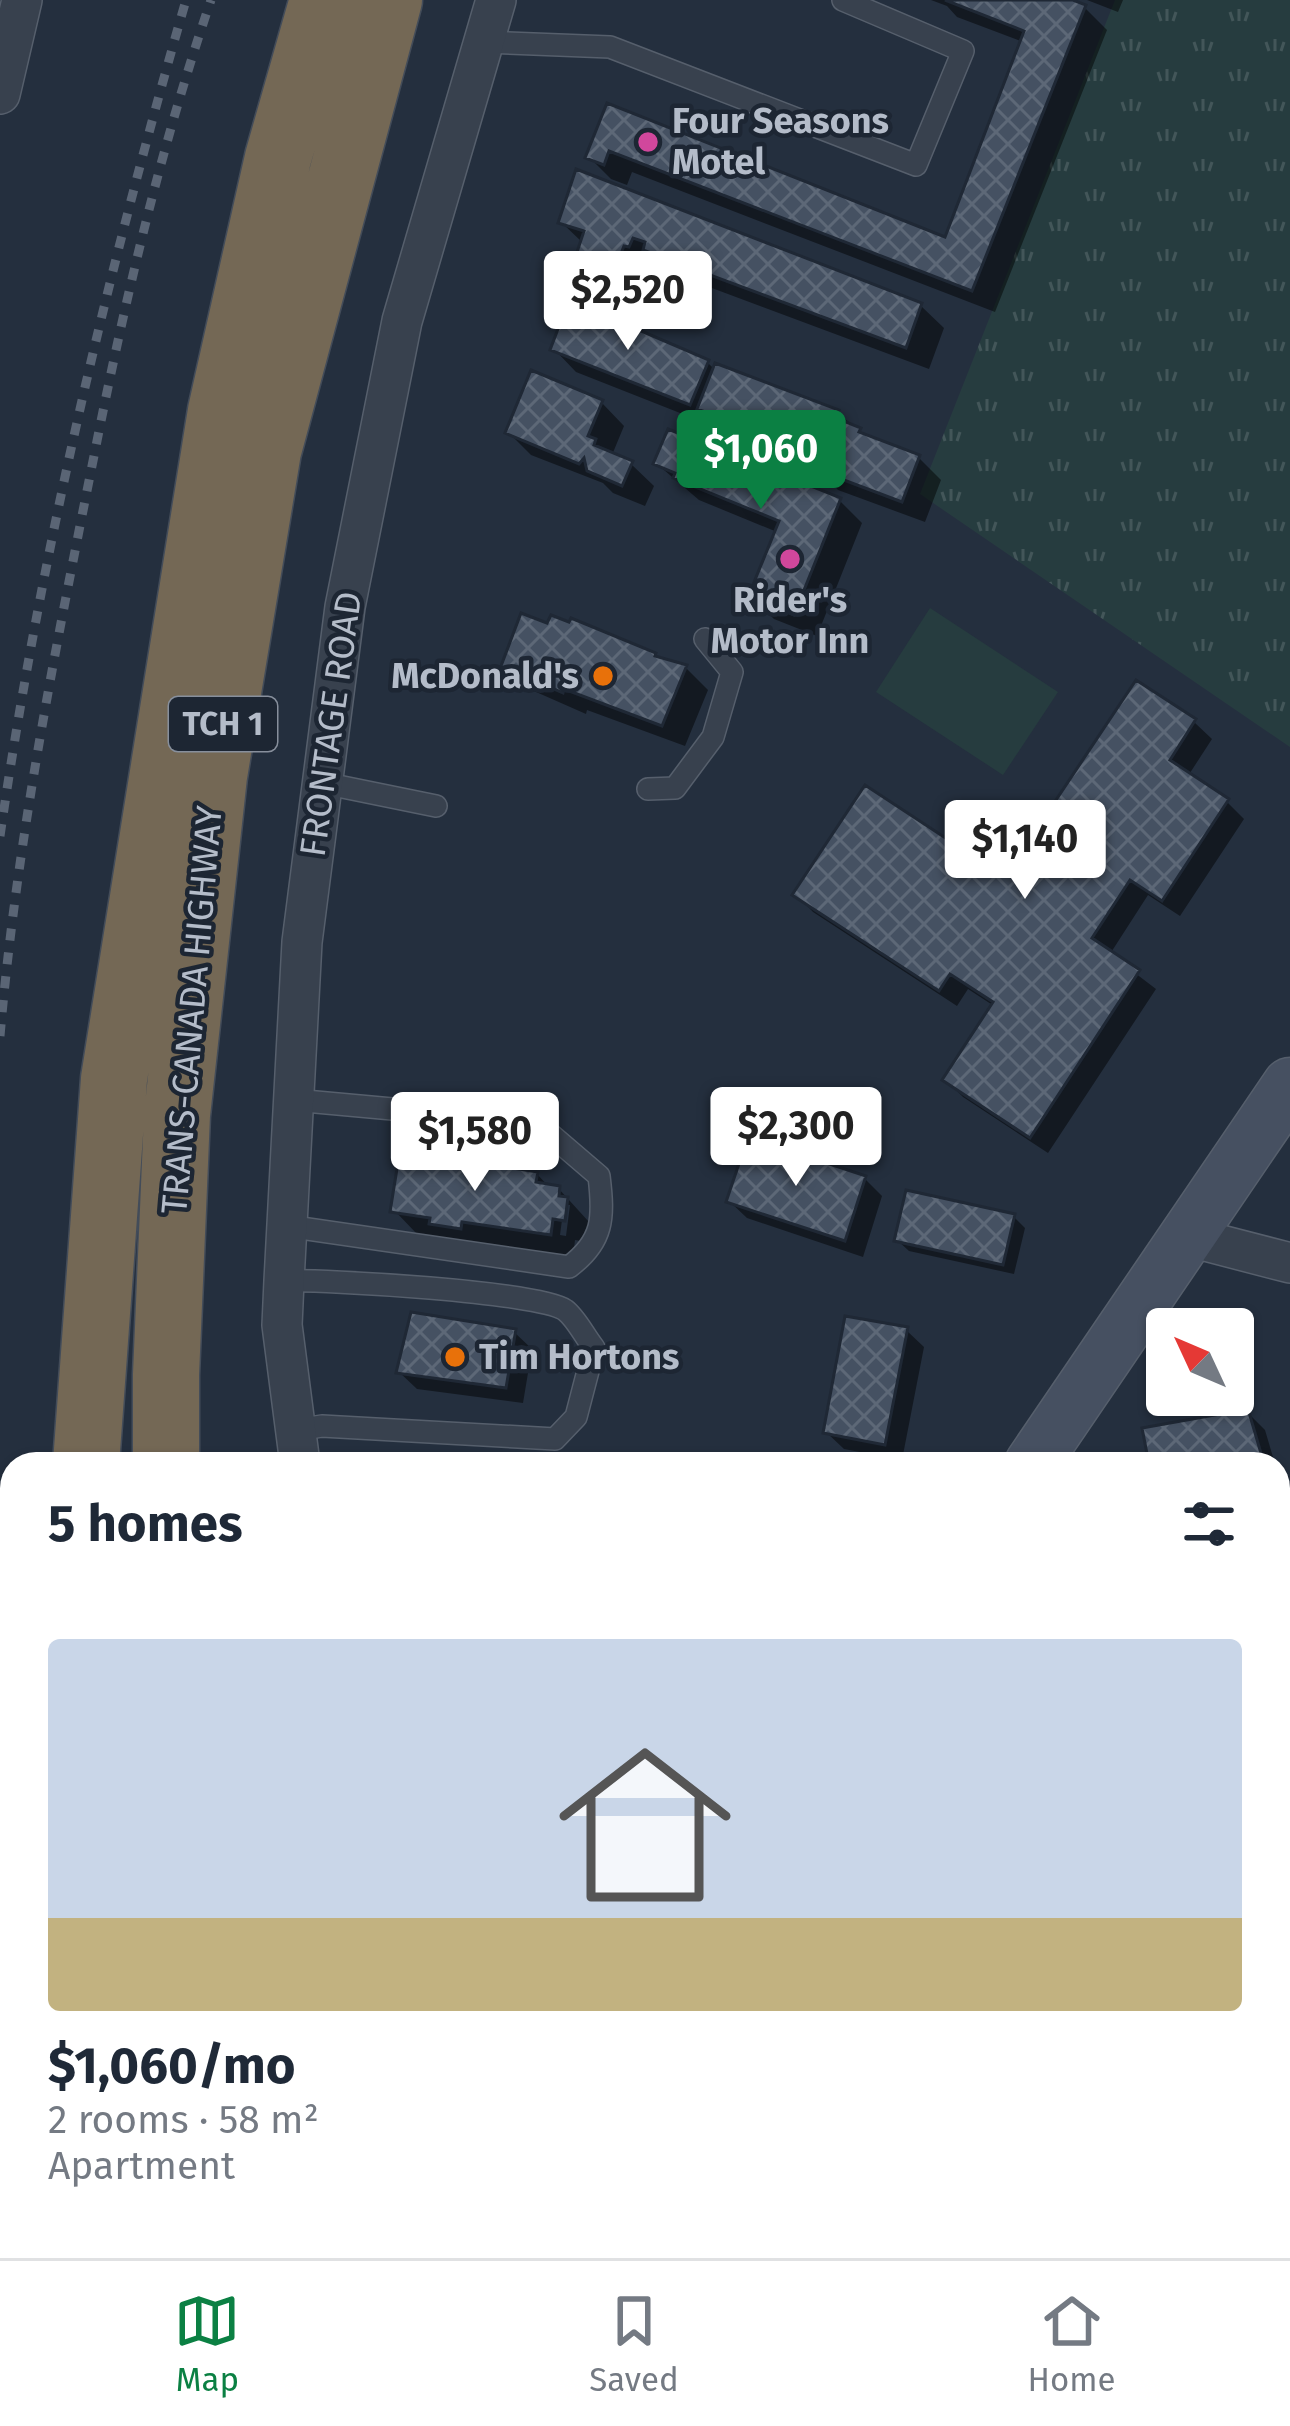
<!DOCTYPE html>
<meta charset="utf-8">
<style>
body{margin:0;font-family:"Fira Sans",sans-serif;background:#f6f6f7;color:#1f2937;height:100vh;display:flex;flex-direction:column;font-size:45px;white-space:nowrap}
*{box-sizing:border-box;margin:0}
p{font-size:39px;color:#747a83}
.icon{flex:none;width:66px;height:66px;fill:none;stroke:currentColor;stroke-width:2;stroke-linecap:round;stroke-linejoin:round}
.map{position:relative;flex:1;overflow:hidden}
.panel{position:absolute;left:0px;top:1452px;width:1290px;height:807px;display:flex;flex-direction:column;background:#fff;border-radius:36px 36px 0 0;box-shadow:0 3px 9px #0004}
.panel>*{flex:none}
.needle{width:78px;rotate:314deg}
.buttons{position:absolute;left:1146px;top:1308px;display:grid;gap:24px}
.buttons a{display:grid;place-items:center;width:108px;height:108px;border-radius:12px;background:#fff;box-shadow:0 3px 9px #0004;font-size:60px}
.price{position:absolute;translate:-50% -102px;padding:0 27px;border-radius:12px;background:#fff;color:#222;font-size:39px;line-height:78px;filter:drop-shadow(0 3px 6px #0008)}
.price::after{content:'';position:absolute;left:50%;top:72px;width:36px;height:27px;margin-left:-18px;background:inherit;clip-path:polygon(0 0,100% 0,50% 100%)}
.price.on{background:#0b8043;color:#fff}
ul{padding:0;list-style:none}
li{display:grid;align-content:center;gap:24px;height:636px;padding:0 48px}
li+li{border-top:3px solid #e0e1e3}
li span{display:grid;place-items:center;height:372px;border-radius:12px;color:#555}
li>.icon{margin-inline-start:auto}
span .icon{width:216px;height:216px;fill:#fffc;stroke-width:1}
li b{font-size:51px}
h2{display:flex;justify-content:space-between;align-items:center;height:144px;padding:0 48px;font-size:51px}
.menu{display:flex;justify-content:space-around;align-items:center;height:168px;border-top:3px solid #e0e1e3;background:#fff;font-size:33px;color:#747a83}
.menu a{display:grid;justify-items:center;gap:6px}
.menu .on{color:#0b8043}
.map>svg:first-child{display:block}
.green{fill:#263c3f}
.park{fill:url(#park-tufts)}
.shadow{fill:#0007;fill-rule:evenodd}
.building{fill:url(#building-cross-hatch);stroke:#1f2835;stroke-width:3}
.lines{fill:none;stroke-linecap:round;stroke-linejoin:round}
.lane-casing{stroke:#565f6c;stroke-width:24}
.street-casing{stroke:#565f6c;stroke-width:42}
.secondary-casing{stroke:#565f6c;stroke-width:57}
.highway-casing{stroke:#434c59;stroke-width:69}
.lane{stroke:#38414e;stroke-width:21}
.street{stroke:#38414e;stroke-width:39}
.secondary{stroke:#465061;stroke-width:54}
.highway{stroke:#746855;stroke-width:66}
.rail{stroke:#5a6575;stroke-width:9;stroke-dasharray:12 12;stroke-linecap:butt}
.hotel-dot{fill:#d1479c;stroke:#1d2633;stroke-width:4.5}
.food-dot{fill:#e8710a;stroke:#1d2633;stroke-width:4.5}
.labels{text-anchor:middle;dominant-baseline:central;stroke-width:9;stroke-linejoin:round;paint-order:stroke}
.shield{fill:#1d2633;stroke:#878f9c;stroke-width:3}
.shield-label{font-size:33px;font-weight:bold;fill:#b4bcc9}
.poi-label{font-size:36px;font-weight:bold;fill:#b4bcc9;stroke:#1d2633;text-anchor:start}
.street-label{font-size:36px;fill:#b4bcc9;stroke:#1d2633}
</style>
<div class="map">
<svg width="1290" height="2258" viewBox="0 0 1290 2258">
<defs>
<pattern id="park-tufts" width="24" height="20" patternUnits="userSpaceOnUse" patternTransform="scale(3)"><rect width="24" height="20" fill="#263c3f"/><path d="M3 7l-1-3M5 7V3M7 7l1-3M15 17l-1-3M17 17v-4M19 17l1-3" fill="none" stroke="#435659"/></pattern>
<pattern id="building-cross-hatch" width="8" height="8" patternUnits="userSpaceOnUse" patternTransform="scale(3)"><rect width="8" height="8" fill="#455162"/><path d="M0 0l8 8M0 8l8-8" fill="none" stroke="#5d6877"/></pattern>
</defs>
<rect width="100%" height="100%" fill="#242f3e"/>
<path class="green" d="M 930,608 L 1058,692 L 1003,775 L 876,692 Z"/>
<path class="park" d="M 1115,0 L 1290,0 L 1290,747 L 920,494 Z"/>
<path class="shadow" d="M 931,0 L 1065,0 L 1084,7 L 1107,30 L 995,312 L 632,172 L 627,185 L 611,179 L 589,157 L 608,107 L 946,241 L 1023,42 L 957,17 L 947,6 Z
M 1087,0 L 1123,0 L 1118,12 Z
M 578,173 L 921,306 L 944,328 L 929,369 L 669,272 L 656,259 L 652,268 L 647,266 L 636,295 L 600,282 L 577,260 L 583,243 L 561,222 Z
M 554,349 L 707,362 L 715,370 L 837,412 L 867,438 L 918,457 L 941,480 L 925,522 L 838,490 L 816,466 L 724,431 L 714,422 L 713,426 L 576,372 Z
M 602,403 L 624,426 L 612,455 L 631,464 L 654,486 L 645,506 L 613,493 L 603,483 L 531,455 L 508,432 Z
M 657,464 L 840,501 L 862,523 L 817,636 L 774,619 L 751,596 L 777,532 L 699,500 Z
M 655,656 L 661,662 L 685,667 L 708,690 L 685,746 L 587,710 L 586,714 L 527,688 L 504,666 Z
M 1137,684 L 1194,722 L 1212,739 L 1188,776 L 1227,802 L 1244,819 L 1180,916 L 1148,895 L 1110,954 L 1156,989 L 1048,1153 L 963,1097 L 946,1080 L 994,1006 L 968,989 L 957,1006 L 813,912 L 796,894 L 986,868 L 1043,825 Z
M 537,1174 L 549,1187 L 559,1189 L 589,1222 L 587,1242 L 575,1240 L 573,1257 L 484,1243 L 483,1251 L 455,1246 L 447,1238 L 416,1233 L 394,1210 ZM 564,1205 L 570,1205 L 566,1236 L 560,1235 Z
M 865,1179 L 882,1196 L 863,1257 L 747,1218 L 729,1201 Z
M 1013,1216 L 1025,1228 L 1014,1274 L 909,1251 L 897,1240 Z
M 906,1330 L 924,1347 L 902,1460 L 844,1449 L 826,1432 Z
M 514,1332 L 532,1349 L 523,1403 L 417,1389 L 399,1372 Z
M 1247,1412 L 1265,1430 L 1275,1464 L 1152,1464 Z
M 1278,1682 L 1284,1741 L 1278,1742 Z
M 1290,2007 L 1290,2085 L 1286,2086 L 1278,2078 L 1278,2010 Z
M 614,2247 L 721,2247 L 722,2258 L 616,2258 Z"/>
<path class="building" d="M 945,0 L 1073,0 L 1086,5 L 972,291 L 609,151 L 604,165 L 585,158 L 607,103 L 945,237 L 1024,31 Z
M 576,169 L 922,303 L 906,348 L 643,250 L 645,242 L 633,238 L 629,247 L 624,246 L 613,274 L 574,261 L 584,231 L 558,223 Z
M 576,169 L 922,303 L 906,348 L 643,250 L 645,242 L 633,238 L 629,247 L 624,246 L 613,274 L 574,261 L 584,231 L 558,223 Z
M 569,300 L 709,360 L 690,405 L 550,350 Z
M 569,300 L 709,360 L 690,405 L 550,350 Z
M 715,363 L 839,410 L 836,418 L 861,428 L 859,432 L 920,455 L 902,502 L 812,468 L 817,454 L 697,409 Z
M 715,363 L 839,410 L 836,418 L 861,428 L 859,432 L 920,455 L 902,502 L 812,468 L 817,454 L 697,409 Z
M 531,370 L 603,400 L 588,436 L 596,439 L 594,445 L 633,461 L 622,486 L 587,471 L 584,458 L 579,464 L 505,433 Z
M 531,370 L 603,400 L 588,436 L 596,439 L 594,445 L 633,461 L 622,486 L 587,471 L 584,458 L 579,464 L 505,433 Z
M 668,429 L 841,498 L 794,615 L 748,597 L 779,521 L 673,478 L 675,473 L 653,464 Z
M 668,429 L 841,498 L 794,615 L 748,597 L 779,521 L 673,478 L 675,473 L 653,464 Z
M 521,613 L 547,623 L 551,615 L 569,622 L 571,618 L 656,653 L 655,656 L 687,665 L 662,726 L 564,689 L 563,693 L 501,666 Z
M 1136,680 L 1196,719 L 1170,760 L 1229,799 L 1162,901 L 1130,880 L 1092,938 L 1140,970 L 1030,1138 L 942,1080 L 993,1002 L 950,974 L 939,991 L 792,895 L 865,785 L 985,864 L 1022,808 L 1042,821 Z
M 748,1137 L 866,1176 L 845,1241 L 726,1202 Z
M 400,1150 L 538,1172 L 536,1182 L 560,1186 L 559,1196 L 568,1197 L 565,1221 L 553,1219 L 551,1235 L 462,1222 L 461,1229 L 429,1224 L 430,1218 L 390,1212 Z
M 906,1190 L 1015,1214 L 1003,1265 L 894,1241 Z
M 411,1312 L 516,1329 L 506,1388 L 396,1373 Z
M 845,1316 L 908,1327 L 885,1445 L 823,1433 Z
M 1248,1409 L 1263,1460 L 1252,1464 L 1149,1464 L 1142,1428 Z
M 1290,2004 L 1290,2072 L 1278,2075 L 1278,2007 Z
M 611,2247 L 702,2247 L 704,2258 L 613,2258 Z
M 611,2247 L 702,2247 L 704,2258 L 613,2258 Z"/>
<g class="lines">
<defs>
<path id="lane" d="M 484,42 L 610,47 L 916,165 L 963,51 L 843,0
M 323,783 L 436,806
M 648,789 L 675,788 L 713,737 L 732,672 L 705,639
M 287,1226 L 569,1267 C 604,1241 604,1217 599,1176 L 550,1134 L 447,1114 L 294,1100
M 284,1281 C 324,1279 539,1292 565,1310 C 576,1318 585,1337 594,1348 L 576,1417 L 555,1439 L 322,1426 L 296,1430"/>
<path id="street" d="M 0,94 L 22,0
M 1190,1237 L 1290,1263
M 300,1464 L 282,1325 L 284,1281 L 302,942 L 345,607 L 402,321 L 496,0
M 1278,2181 L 1290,2178
M 315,2258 L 317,2247"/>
<path id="secondary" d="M 1032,1464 L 1290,1085
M 966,2247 L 967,2258"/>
<path id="highway" d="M 86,1464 L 114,1079 L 221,411 L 278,158 L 323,0
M 166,1464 L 166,1375 L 177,1115 L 214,776 L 268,451 L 389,0
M 105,2247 L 105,2258
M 180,2258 L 181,2247"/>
</defs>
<use href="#lane" class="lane-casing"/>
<use href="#street" class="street-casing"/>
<use href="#secondary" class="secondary-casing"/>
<use href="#highway" class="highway-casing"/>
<use href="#lane" class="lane"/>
<use href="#street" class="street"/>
<use href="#secondary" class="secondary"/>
<use href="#highway" class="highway"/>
<path class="rail" d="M 0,836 C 41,552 107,275 186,0
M 0,1036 C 17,839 56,645 95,451 C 125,300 161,146 211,0"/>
</g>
<g class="hotel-dot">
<circle cx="648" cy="142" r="12"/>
<circle cx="790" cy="559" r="12"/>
</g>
<g class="food-dot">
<circle cx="603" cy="676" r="12"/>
<circle cx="455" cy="1357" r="12"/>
</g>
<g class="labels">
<rect class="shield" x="169" y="697" width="108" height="54" rx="9"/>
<g class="shield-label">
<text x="223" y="724">TCH 1</text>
</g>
<g class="poi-label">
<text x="672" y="121">Four Seasons<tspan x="672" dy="41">Motel</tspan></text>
<text x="790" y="600" text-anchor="middle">Rider's<tspan x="790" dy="41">Motor Inn</tspan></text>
<text x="579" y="676" text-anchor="end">McDonald's</text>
<text x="479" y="1357">Tim Hortons</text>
</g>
<g class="street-label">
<text transform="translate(331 724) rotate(-82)">FRONTAGE ROAD</text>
<text transform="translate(192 1010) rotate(-85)">TRANS-CANADA HIGHWAY</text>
</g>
</g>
</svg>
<div class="buttons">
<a><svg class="needle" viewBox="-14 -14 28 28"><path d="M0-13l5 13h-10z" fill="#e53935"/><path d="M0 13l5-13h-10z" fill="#747a83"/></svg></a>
</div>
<b class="price" style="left:628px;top:353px">$2,520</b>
<b class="price on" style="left:761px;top:512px">$1,060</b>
<b class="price" style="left:1025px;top:902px">$1,140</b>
<b class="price" style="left:796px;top:1189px">$2,300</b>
<b class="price" style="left:475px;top:1194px">$1,580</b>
<section class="panel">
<h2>5 homes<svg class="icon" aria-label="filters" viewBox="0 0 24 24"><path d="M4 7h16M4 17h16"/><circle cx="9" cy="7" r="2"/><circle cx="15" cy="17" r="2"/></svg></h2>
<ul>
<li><span style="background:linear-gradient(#c9d6e8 75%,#c2b280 0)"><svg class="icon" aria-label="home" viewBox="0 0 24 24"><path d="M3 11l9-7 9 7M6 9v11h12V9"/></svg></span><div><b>$1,060/mo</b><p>2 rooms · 58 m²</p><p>Apartment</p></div></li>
</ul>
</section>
</div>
<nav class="menu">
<a class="on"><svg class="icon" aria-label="map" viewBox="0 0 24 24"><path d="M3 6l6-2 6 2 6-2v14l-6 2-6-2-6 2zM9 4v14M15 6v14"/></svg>Map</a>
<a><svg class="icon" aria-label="saved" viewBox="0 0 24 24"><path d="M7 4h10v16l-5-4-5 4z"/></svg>Saved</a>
<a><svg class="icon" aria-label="home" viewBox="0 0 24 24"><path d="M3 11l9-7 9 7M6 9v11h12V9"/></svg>Home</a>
</nav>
